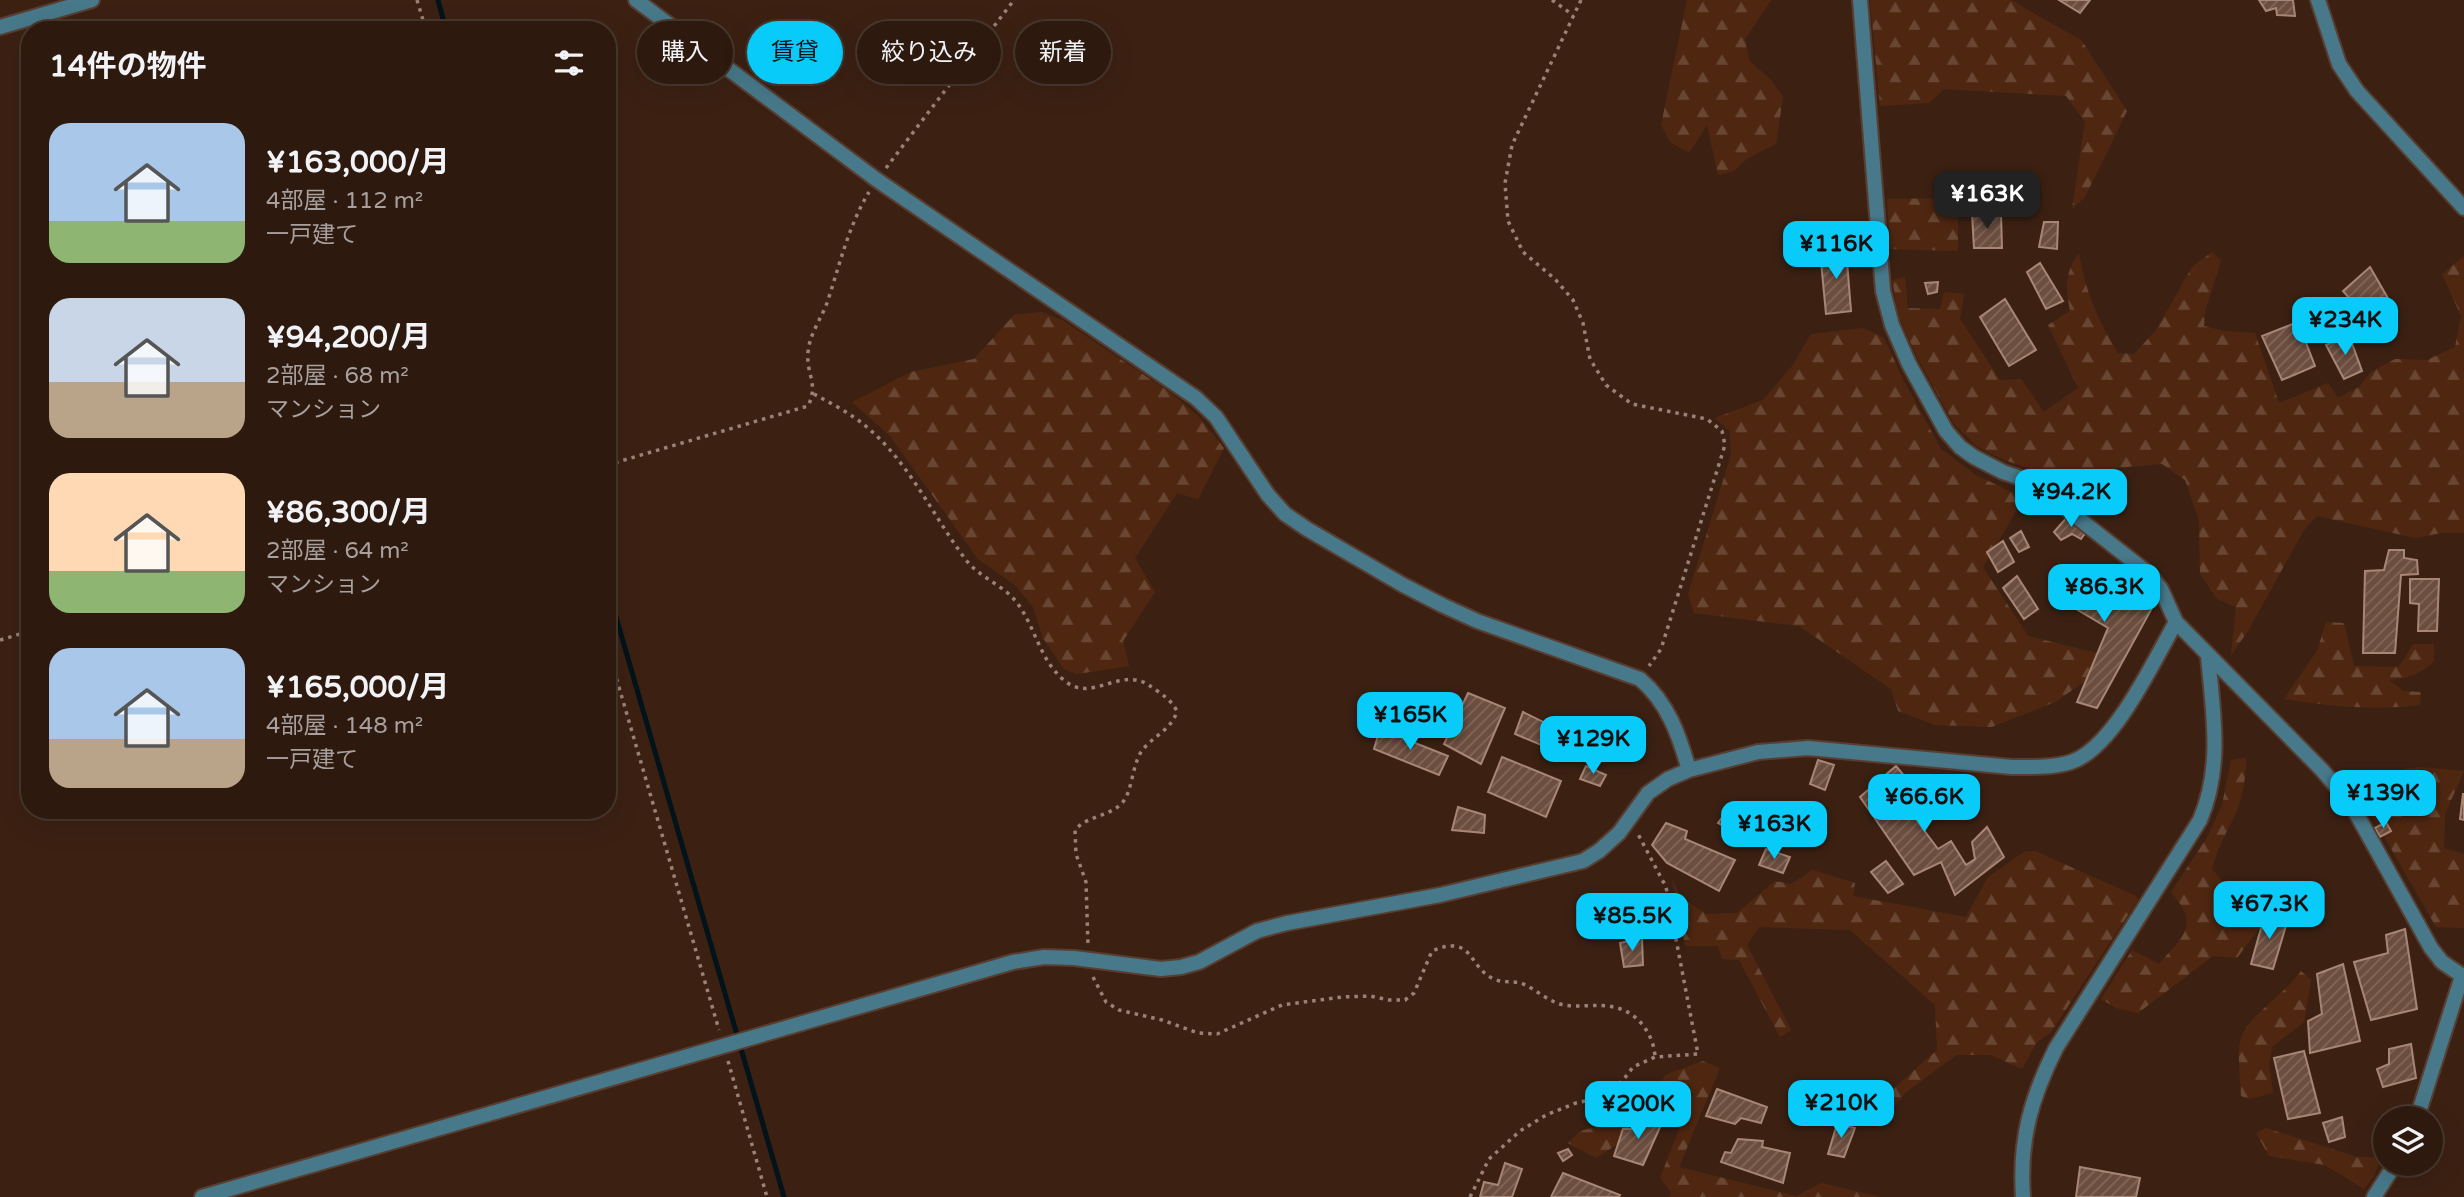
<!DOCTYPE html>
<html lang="ja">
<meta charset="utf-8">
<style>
body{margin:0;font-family:"Varela Round","Noto Sans JP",sans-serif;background:#39261c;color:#f1f3f6;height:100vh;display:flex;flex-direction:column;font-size:26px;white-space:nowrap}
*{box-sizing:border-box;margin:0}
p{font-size:23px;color:#a7a09e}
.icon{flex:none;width:38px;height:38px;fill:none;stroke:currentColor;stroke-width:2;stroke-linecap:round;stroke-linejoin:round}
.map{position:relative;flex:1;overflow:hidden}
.sheet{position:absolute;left:21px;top:21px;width:595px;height:798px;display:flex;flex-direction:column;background:#2d190e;border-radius:28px;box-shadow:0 7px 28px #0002,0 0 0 2px #48382e}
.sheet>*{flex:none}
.hud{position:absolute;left:637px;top:21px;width:665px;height:63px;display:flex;gap:14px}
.buttons{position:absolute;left:2373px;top:1106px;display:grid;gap:14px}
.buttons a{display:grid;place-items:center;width:70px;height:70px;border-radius:50%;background:#2d190e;box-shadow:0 7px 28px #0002,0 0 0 2px #48382e;font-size:35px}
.price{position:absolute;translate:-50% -60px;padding:0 16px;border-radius:14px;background:#08cbfa;color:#111;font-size:23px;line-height:46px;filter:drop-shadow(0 2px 4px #0008)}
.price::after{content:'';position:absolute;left:50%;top:42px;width:21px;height:16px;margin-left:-10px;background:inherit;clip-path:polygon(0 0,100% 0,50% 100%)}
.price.current{background:#222;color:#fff}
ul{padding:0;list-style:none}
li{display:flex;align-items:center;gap:21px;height:175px;padding:0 28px}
li span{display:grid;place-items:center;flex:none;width:196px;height:140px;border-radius:21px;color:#555}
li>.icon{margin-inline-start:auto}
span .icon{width:84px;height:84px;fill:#fffc;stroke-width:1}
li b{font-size:30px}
h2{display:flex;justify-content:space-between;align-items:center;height:84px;padding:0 28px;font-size:30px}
.chip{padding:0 24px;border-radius:32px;background:#2d190e;box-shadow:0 7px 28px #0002,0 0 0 2px #48382e;font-size:24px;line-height:63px}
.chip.current{background:#08cbfa;color:#111}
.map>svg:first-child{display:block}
.forest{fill:url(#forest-firs)}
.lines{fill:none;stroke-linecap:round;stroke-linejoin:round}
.stream{stroke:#02131a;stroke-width:5}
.building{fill:url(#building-hatch);stroke:#a88676;stroke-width:2}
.street-casing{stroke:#583e31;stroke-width:18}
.path{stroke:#998278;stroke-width:3.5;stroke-dasharray:3.5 5;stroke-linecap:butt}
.street{stroke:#47798a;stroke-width:14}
</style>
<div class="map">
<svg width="2464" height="1197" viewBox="0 0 2464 1197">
<defs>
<pattern id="forest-firs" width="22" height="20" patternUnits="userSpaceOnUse" patternTransform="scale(1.75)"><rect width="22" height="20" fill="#4f2711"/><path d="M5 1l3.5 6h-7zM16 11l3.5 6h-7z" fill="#684632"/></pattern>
<pattern id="building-hatch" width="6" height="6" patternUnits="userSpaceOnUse" patternTransform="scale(1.75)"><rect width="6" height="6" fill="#6c4e3f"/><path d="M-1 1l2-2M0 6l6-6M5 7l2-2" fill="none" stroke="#81675a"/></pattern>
</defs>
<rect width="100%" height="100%" fill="#3c2113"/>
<path class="forest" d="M 1687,0 L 1771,0 L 1745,39 L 1749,60 L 1772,81 L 1783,97 L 1776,144 L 1748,158 L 1732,172 L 1718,175 L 1707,125 L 1689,153 L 1670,142 L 1661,125 Z
M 1870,0 L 2011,0 L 2082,41 L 2127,111 L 2085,197 L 2072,209 L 2085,122 L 2066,96 L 1944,89 L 1929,103 L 1880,106 Z
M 1958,198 L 1958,251 L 1890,249 L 1887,199 Z
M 2212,252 L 2221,261 L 2205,311 L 2204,326 L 2224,331 L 2255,333 L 2279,403 L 2328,383 L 2338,398 L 2359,387 L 2371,372 L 2395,359 L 2427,360 L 2455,347 L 2461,316 L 2442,274 L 2464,256 L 2464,533 L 2442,533 L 2415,538 L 2317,516 L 2304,530 L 2248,631 L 2231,655 L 2236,607 L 2217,599 L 2200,574 L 2199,520 L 2185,480 L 2162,464 L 2116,468 L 2085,480 L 2077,500 L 2037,471 L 2004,460 L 1976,446 L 1954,424 L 1917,357 L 1899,317 L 1892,280 L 1905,277 L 1908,308 L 1940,309 L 1944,292 L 1964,294 L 1960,319 L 2000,380 L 2021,379 L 2044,412 L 2078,388 L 2048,325 L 2070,311 C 2066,288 2064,273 2079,253 C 2085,291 2098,321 2118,353 L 2134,354 L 2156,330 L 2192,267 Z
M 1041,312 L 1062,320 L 1171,393 L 1198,416 L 1224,448 L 1198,499 L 1177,493 L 1135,558 L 1155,592 L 1123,641 L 1129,666 L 1077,674 L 1064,669 L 1043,638 L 1033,607 L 1015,585 L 978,559 L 890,436 L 852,402 L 911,372 L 974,359 L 1014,315 Z
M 1863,328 L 1884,338 L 1904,381 L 1941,449 L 1976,475 L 2024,498 L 1983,567 L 2028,636 L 2097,653 L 2084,682 L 2055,702 L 1992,727 L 1935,725 L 1898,711 L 1891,689 L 1799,626 L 1694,613 L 1688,594 L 1731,455 L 1730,431 L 1715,418 L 1763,400 L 1793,365 L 1811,334 Z
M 2326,622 L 2344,623 L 2354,666 L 2399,667 L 2413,644 L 2434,644 L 2434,661 C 2419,675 2409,678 2389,680 L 2403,691 L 2421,692 L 2420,705 C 2374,711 2330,706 2284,699 L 2317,651 Z
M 2246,758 C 2246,776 2243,796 2236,813 C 2227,832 2217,848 2212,869 L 2221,880 L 2274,909 L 2237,958 L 2213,956 L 2138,1013 L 2116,1008 L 2101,999 L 2132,950 L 2159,964 C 2183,936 2201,926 2171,892 L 2208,836 L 2222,805 L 2231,760 Z
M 2420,767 L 2464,771 L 2445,814 L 2444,848 L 2464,854 L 2464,928 L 2436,927 L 2350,777 L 2387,776 L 2408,768 Z
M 2035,851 L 2136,896 L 2138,900 L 2051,1032 L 2037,1042 L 2022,1069 L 1991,1055 L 1956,1055 L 1905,1093 L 1878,1128 L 1872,1120 L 1886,1095 L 1937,1050 L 1935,1005 L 1850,930 L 1759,927 L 1747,945 L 1791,1030 L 1780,1037 L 1739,960 L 1722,959 L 1718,946 L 1685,946 L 1672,880 L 1682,898 L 1706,914 L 1737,913 L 1775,881 L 1791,884 L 1813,870 L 1855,883 L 1853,896 L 1966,917 L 1988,877 L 2024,852 Z
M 2301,971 L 2311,980 L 2304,1022 L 2272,1047 L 2269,1064 L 2273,1093 L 2249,1099 L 2241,1096 C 2241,1081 2237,1056 2240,1041 C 2246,1016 2287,993 2301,971 Z
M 1703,1061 L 1720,1068 L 1679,1167 L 1796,1196 L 1821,1183 L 1881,1197 L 1669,1197 L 1671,1192 L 1660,1178 L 1693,1094 L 1687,1089 L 1669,1098 L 1649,1124 L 1596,1158 L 1568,1143 L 1580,1131 L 1612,1123 L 1638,1110 L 1654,1091 L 1665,1075 Z
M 2266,1128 L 2357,1157 L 2381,1157 L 2374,1176 L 2364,1189 L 2325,1165 L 2269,1156 L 2256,1133 Z"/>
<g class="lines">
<path class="stream" d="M 438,0 L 446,30
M 607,586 L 784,1197"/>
</g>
<path class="building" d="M 2059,0 L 2090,0 L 2080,13 Z
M 2259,0 L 2293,0 L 2295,16 L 2277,15 L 2276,8 L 2266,11 Z
M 1972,214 L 2001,214 L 2002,248 L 1974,248 Z
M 2044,222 L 2058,222 L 2057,249 L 2039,247 Z
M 1846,249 L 1851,311 L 1826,314 L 1820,251 Z
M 2040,263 L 2063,301 L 2046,309 L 2027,272 Z
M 2370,267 L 2397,314 L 2375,328 L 2343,291 Z
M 1938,282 L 1937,292 L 1928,294 L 1925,283 Z
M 2005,299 L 2036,350 L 2009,366 L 1980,317 Z
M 2298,322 L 2315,366 L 2282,380 L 2262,336 Z
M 2349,335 L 2362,371 L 2344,379 L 2326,345 Z
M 2068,516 L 2088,529 L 2081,539 L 2072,534 L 2061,540 L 2054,532 Z
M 2021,531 L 2029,547 L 2019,552 L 2010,538 Z
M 2003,541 L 2014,562 L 1998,572 L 1987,552 Z
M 2389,550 L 2404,550 L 2404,558 L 2417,560 L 2418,574 L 2401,575 L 2395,653 L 2363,653 L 2365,571 L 2384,570 Z
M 2067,566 L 2104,586 L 2115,573 L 2152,608 L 2097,708 L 2077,702 L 2108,628 L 2049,593 Z
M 2017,576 L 2038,609 L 2024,619 L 2003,588 Z
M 2410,579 L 2439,579 L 2437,631 L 2418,631 L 2419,604 L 2410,603 Z
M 1468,693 L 1505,708 L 1481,764 L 1444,744 Z
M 1523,712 L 1572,736 L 1565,755 L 1515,734 Z
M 1380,729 L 1448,756 L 1439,775 L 1374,749 Z
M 1502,757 L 1561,781 L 1546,817 L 1488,792 Z
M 1818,760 L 1834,765 L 1825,790 L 1810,784 Z
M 1586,766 L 1606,775 L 1600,786 L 1580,779 Z
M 1896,766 L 1920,795 L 1906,806 L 1938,849 L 1951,841 L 1966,865 L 1975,859 L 1972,842 L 1987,827 L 2004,857 L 1955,895 L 1941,862 L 1914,875 L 1860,797 Z
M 2463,794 L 2464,794 L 2464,820 L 2460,819 Z
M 1458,807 L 1485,815 L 1484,833 L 1452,830 Z
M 1724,815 L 1733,824 L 1731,830 L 1718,823 Z
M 2386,822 L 2391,831 L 2380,837 L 2375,828 Z
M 1666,823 L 1687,831 L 1685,839 L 1735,860 L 1719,891 L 1667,863 L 1652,845 Z
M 1766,849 L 1790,857 L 1783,873 L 1759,865 Z
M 1886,861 L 1903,884 L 1888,893 L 1871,872 Z
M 2265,914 L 2288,919 L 2273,969 L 2251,964 Z
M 2405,929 L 2417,1009 L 2371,1020 L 2354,962 L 2388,953 L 2386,935 Z
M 1642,938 L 1643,965 L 1624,967 L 1620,943 Z
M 2343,964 L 2360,1041 L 2310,1053 L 2308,1021 L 2322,1014 L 2317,974 Z
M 2411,1044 L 2416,1078 L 2383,1087 L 2377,1069 L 2389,1064 L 2389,1049 Z
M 2304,1051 L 2320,1113 L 2288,1119 L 2274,1058 Z
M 1717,1089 L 1767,1107 L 1761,1123 L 1741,1118 L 1735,1124 L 1706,1116 Z
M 1644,1115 L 1661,1125 L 1643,1165 L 1614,1156 L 1623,1129 L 1631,1129 Z
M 2342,1117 L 2345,1137 L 2329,1142 L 2323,1123 Z
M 1837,1124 L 1855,1128 L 1844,1157 L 1828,1154 Z
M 1738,1139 L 1763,1141 L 1762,1147 L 1790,1153 L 1783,1183 L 1721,1162 L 1725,1152 L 1731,1153 Z
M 1568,1149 L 1572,1155 L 1563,1161 L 1558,1153 Z
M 1505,1163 L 1522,1169 L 1512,1197 L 1480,1197 L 1484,1182 L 1498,1185 Z
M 2080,1167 L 2140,1178 L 2136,1197 L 2076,1197 Z
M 1563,1173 L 1620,1195 L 1619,1197 L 1551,1197 Z"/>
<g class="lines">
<defs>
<path id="street" d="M 636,0 L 877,180 L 1196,398 L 1216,417 L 1268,495 L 1285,514 L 1307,529 L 1403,585 L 1442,605 L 1477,621 L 1640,679 C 1668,703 1679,735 1689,770
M 1860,0 L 1883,291 L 1892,325 L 1909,364 L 1946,431 L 1960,447 L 1974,457 L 2003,472 L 2032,482 L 2148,573 L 2161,589 L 2176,622 L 2322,770 L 2351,804 L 2431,948 L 2442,962 L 2464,977
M 2318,0 L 2339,64 L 2357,91 L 2464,208
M 0,27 L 92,0
M 2417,1118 L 2462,976
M 202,1197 L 1013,962 L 1044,957 L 1074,958 L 1161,969 L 1181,967 L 1199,962 L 1257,931 L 1287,923 L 1440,895 L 1583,861 L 1599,851 L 1619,833 L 1648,793 L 1668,779 L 1689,770 L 1758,752 L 1808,748 L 2012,767 C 2031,767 2052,768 2071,762 C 2114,748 2154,660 2176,622
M 2023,1197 C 2019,1140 2031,1098 2056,1048 L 2200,820 C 2223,766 2213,713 2208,656
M 2374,1197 L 2395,1164"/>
</defs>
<use href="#street" class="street-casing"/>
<path class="path" d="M 417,0 L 426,30
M 1552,0 L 1573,15
M 1581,0 L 1512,145 L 1505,183 L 1508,221 L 1523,252 L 1555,279 L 1573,300 L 1583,323 L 1590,359 L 1606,385 L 1632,404 L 1707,419 L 1722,431 L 1725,445 L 1661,649 L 1649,666
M 886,168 L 1014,0
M 814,394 C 832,404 852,414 868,428 C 910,464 933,516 966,560 C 980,578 1004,585 1018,604 C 1036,629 1040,661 1065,681 C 1088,700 1111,676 1136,680 C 1145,681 1151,687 1159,692 C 1167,698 1172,702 1177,711 C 1171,731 1152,736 1141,752 C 1132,766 1132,793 1122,803 C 1109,817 1088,815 1075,830 L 1076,854 L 1086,882 L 1088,945
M 607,465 L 808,406 C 819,384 806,374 808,353 C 809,335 821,319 827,303 C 840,264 848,227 869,192
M 0,640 L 30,631
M 607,646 L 719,1030
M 1093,977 L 1106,1002 L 1119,1010 L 1162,1020 L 1198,1033 L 1217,1034 L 1282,1005 L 1342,997 L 1370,996 L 1389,1000 L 1405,1000 L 1414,993 L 1432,951 C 1474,933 1468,968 1494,979 C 1502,983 1512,981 1521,983 C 1536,989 1548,1002 1564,1005 C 1580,1008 1598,1003 1613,1007 C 1637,1011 1654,1034 1655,1057
M 728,1061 L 767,1197
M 1470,1197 L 1489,1159 L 1520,1131 L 1546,1115 L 1576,1103 L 1604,1097 L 1624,1079 L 1633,1067 L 1655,1057 L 1698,1054 L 1666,887 L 1638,834"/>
<use href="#street" class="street"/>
</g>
</svg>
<div class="buttons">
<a><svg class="icon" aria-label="layers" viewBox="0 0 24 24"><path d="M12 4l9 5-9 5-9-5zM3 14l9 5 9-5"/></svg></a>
</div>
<b class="price current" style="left:1987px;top:231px">¥163K</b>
<b class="price" style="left:1836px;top:281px">¥116K</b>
<b class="price" style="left:2345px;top:357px">¥234K</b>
<b class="price" style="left:2071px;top:529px">¥94.2K</b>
<b class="price" style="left:2104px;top:624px">¥86.3K</b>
<b class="price" style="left:1410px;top:752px">¥165K</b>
<b class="price" style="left:1593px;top:776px">¥129K</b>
<b class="price" style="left:2383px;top:830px">¥139K</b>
<b class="price" style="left:1924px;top:834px">¥66.6K</b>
<b class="price" style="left:1774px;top:861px">¥163K</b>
<b class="price" style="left:2269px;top:941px">¥67.3K</b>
<b class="price" style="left:1632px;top:953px">¥85.5K</b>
<b class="price" style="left:1841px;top:1140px">¥210K</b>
<b class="price" style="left:1638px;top:1141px">¥200K</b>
<div class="hud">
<a class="chip">購入</a>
<a class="chip current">賃貸</a>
<a class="chip">絞り込み</a>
<a class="chip">新着</a>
</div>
<section class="sheet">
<h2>14件の物件<svg class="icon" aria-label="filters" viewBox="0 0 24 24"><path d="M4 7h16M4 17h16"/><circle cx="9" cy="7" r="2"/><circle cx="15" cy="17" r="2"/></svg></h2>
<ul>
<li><span style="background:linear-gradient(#a9c7e8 70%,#8fb573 0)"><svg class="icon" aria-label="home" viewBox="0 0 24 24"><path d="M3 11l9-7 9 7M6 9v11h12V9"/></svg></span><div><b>¥163,000/月</b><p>4部屋 · 112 m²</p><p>一戸建て</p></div></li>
<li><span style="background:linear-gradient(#c9d6e8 60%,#b9a48a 0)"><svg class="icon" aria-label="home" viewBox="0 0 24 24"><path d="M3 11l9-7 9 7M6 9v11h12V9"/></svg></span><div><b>¥94,200/月</b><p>2部屋 · 68 m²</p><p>マンション</p></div></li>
<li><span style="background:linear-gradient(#ffd9b3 70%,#8fb573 0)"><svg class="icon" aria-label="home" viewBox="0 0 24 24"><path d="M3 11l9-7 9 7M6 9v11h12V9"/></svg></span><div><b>¥86,300/月</b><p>2部屋 · 64 m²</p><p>マンション</p></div></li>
<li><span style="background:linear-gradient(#a9c7e8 65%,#b9a48a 0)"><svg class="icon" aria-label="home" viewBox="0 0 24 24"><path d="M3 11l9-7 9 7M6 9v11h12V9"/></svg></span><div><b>¥165,000/月</b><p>4部屋 · 148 m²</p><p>一戸建て</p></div></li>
</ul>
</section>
</div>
